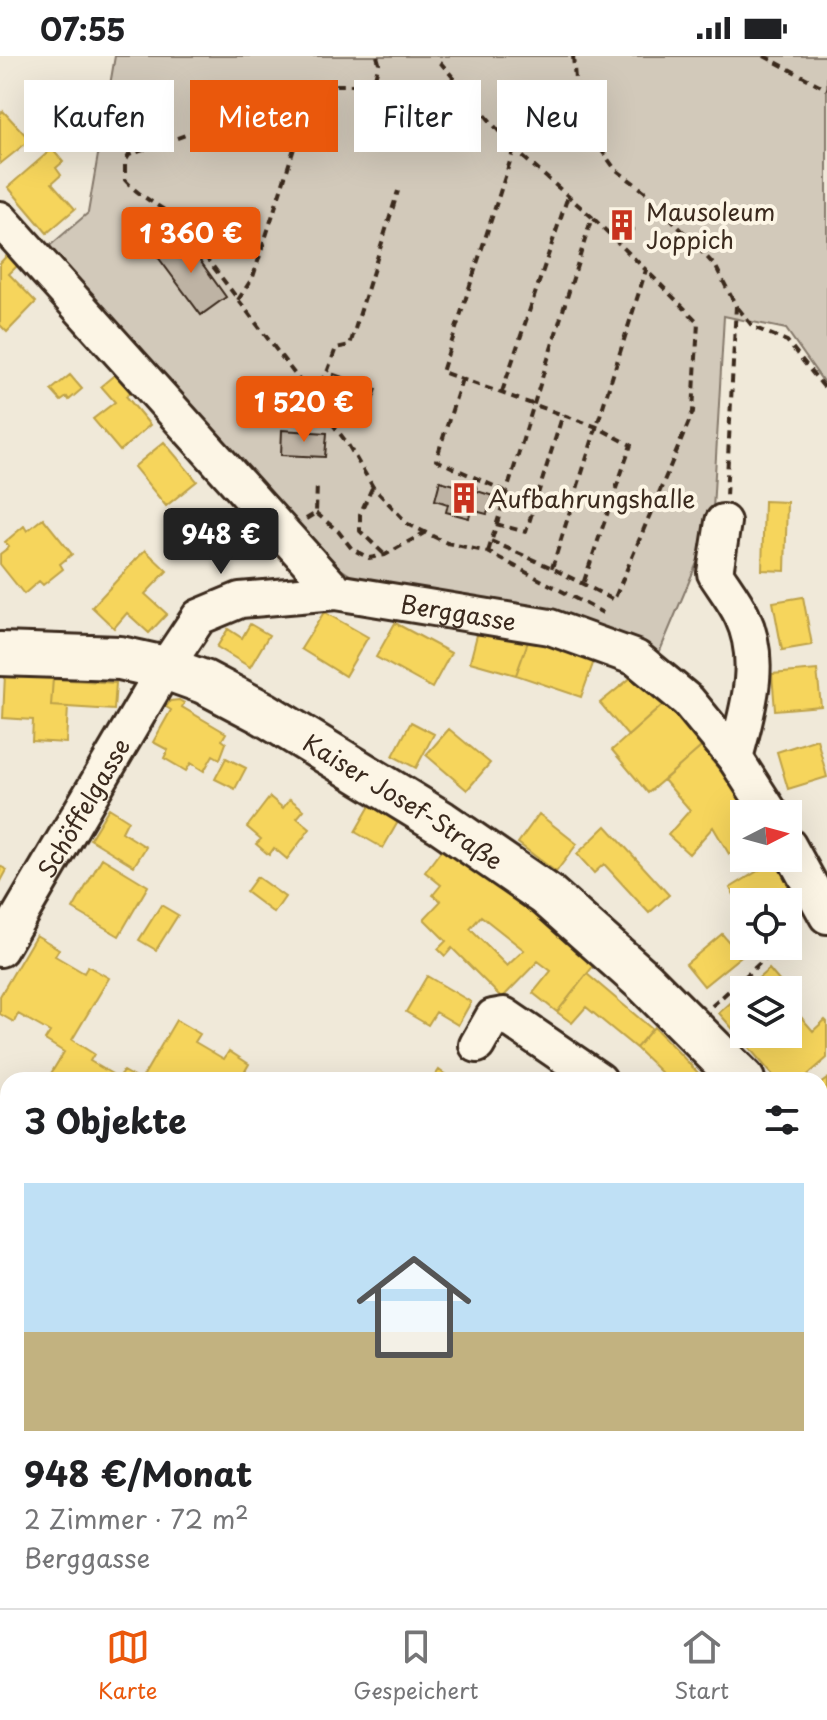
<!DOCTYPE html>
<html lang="de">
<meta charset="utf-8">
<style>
body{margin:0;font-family:"Playpen Sans",sans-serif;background:#f6f6f6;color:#202124;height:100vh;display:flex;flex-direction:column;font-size:30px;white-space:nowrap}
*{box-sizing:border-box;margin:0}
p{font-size:26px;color:#757577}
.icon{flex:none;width:44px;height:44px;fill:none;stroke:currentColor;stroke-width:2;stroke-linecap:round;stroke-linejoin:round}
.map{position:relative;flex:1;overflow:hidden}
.details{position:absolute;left:0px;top:1016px;width:828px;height:536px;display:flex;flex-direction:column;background:#fff;border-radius:24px 24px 0 0;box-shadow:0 8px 32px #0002}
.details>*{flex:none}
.hud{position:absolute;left:24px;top:24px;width:780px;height:72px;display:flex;gap:16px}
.needle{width:52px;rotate:84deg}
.controls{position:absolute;left:730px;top:744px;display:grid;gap:16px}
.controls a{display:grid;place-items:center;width:72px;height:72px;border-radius:0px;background:#fff;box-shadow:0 8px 32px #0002;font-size:40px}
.price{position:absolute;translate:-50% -68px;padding:0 18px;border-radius:8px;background:#ea580c;color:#fff;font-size:26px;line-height:52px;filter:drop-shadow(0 2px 4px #0008)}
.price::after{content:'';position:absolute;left:50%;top:48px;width:24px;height:18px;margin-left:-12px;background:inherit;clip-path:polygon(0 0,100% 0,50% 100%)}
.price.on{background:#222;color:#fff}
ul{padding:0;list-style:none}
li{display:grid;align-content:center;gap:16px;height:424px;padding:0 24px}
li+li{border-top:2px solid #e0e0e0}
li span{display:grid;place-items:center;height:248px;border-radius:0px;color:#555}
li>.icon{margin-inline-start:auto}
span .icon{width:144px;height:144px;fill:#fffc;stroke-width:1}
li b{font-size:34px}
h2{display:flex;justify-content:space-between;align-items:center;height:96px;padding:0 24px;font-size:34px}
.chip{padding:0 28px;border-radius:0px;background:#fff;box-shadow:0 8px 32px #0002;font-size:28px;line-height:72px}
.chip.on{background:#ea580c;color:#fff}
.status{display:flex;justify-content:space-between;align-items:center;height:56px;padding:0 40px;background:#fff;direction:ltr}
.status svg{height:22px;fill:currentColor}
.tab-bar{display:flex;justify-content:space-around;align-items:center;height:112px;border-top:2px solid #e0e0e0;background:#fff;font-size:22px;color:#757577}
.tab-bar a{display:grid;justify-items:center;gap:4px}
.tab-bar .on{color:#ea580c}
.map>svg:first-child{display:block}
.built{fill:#e1d9c9}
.green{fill:#d2c9ba;stroke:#867a6c;stroke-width:2}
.homes{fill:#f6d55c;stroke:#bea249;stroke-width:2;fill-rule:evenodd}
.schools{fill:#4393c3;stroke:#417492;stroke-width:2}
.building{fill:#beb3a4;stroke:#3b2a1e;stroke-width:2}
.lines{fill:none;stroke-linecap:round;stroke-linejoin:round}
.minor-casing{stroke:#3b2a1e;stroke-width:40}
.major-casing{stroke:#3b2a1e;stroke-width:48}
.path{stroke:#3b2a1e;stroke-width:4;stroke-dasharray:8 6;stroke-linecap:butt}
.minor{stroke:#fcf5e5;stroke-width:34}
.major{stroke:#fcf5e5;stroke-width:42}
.rail{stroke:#3b2a1e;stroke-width:6}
.labels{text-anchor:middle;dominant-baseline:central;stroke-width:8;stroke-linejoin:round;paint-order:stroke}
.poi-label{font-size:24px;fill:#3b2a1e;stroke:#fcf5e5;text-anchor:start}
.street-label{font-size:24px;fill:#3b2a1e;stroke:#fcf5e5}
</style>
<div class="status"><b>07:55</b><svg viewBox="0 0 49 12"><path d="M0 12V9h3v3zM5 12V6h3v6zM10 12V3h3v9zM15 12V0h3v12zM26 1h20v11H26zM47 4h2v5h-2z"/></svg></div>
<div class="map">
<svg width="827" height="1552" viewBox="0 0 827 1552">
<rect width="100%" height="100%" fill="#f0e9d9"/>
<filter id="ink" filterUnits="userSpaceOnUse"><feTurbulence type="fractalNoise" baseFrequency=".0125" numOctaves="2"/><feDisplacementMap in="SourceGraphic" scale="16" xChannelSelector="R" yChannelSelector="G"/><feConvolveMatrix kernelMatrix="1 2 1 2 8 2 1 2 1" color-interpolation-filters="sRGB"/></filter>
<g filter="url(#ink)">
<path class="built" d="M 0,1125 L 8,1131 L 8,1194 L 0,1188 Z
M 820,1316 L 827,1324 L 827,1552 L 626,1552 L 631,1544 L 820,1544 Z
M 417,1544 L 472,1544 L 479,1552 L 424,1552 Z"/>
<path class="green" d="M 115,0 L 827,0 L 827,331 L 786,273 L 724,260 L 712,471 L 657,602 L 606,571 L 356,523 L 297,484 L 46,193 L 88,157 Z
M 820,1144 L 827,1151 L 827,1260 L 820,1268 Z
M 666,1544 L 739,1544 L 752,1552 L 661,1552 Z"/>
<path class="homes" d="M 3,55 L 30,84 L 0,108 L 0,58 Z
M 52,93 L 63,106 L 56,112 L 61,119 L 52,127 L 75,153 L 47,177 L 8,131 Z
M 12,194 L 23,204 L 9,218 L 36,246 L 7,276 L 0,269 L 0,207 Z
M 118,316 L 133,334 L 126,340 L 150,369 L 120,395 L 93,363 L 115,346 L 101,330 Z
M 70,319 L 82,333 L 69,344 L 67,341 L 61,345 L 51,334 Z
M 164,386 L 197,425 L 166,450 L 134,411 Z
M 764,445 L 787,446 L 785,515 L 762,514 Z
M 43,462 L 72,498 L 60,508 L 63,513 L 43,529 L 39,525 L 24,538 L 0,508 L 0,498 L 9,491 L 5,486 L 24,470 L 27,475 Z
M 145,494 L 167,515 L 145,538 L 167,558 L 149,577 L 127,557 L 114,572 L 92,551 Z
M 803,541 L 812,589 L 782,594 L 773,546 Z
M 324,556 L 368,581 L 345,620 L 301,593 Z
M 395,567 L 451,597 L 432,632 L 376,601 Z
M 250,568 L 269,579 L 250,611 L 217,591 L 228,573 L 242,582 Z
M 478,575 L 530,580 L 516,619 L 470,606 Z
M 530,580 L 595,602 L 581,641 L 516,619 Z
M 817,614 L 821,650 L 775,654 L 772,618 Z
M 638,616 L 664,648 L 628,680 L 600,647 Z
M 5,618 L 53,621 L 51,650 L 68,651 L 66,687 L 32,685 L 33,664 L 3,662 Z
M 53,623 L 116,627 L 114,654 L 51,650 Z
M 179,644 L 184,647 L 182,651 L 226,677 L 222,684 L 226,687 L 220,703 L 213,699 L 204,715 L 191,707 L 186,715 L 164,702 L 168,694 L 153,686 L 171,654 L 166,651 L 170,645 Z
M 668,644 L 705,688 L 648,737 L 612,694 Z
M 411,666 L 434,678 L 416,712 L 393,700 Z
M 449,673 L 490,707 L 467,734 L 426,699 Z
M 817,683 L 827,721 L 788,733 L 777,696 Z
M 701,691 L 755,758 L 744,758 L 744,790 L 729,798 L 713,771 L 689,798 L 668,779 L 690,754 L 664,724 Z
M 226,702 L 246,712 L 235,733 L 215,723 Z
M 270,741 L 283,752 L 290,743 L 304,754 L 297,762 L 310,773 L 287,803 L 274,792 L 269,799 L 256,788 L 261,783 L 247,771 Z
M 371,748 L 399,764 L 383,792 L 355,776 Z
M 109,752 L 128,764 L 122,776 L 146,791 L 134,810 L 90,783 Z
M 539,758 L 577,788 L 556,816 L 518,787 Z
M 606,770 L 669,839 L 649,857 L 604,808 L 594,817 L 577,798 Z
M 448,785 L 598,904 L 557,956 L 533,937 L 551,915 L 538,905 L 502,942 L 452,892 L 445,900 L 438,893 L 446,885 L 424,863 L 441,845 L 433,839 L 441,829 L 425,816 ZM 481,860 L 524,894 L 507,910 L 470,873 Z
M 102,802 L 148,830 L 119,880 L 73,853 Z
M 777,803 L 797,834 L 778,846 L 744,846 L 744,855 L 730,832 Z
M 0,810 L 7,814 L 0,827 Z
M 257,821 L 285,841 L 274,857 L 246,836 Z
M 161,849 L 178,859 L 156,894 L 139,884 Z
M 722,878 L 741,900 L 704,930 L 686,908 Z
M 36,879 L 59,893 L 55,900 L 84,917 L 88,910 L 109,922 L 72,984 L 94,998 L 90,1005 L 119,1022 L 123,1015 L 139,1024 L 47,1024 L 64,996 L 45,984 L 50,976 L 18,958 L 14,966 L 0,958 L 0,940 Z
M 769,913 L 787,934 L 745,934 Z
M 587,918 L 652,973 L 636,992 L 586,951 L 572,967 L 557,956 Z
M 427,920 L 471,946 L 458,969 L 436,956 L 428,969 L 406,956 Z
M 744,935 L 744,978 L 788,978 L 788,946 L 813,975 L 825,964 L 827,966 L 827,1002 L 802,1024 L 777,1024 L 719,957 Z
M 176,964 L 200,978 L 195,986 L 224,1003 L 229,995 L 249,1008 L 240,1024 L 141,1024 Z
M 654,971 L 705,1024 L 669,1024 L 636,992 Z
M 439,1014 L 453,1024 L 432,1024 Z
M 827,1023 L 827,1087 L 820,1078 L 820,1039 L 824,1036 L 820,1028 Z
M 820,1165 L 827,1171 L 827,1211 L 823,1207 L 820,1210 Z
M 820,1319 L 827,1327 L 827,1364 L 820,1359 Z
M 0,1463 L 8,1465 L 8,1516 L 5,1525 L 0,1524 Z
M 48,1544 L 73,1544 L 71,1552 L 47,1552 Z
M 148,1544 L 188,1545 L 187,1552 L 147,1552 Z
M 227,1544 L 283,1544 L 283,1552 L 227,1552 Z
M 319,1544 L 386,1544 L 386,1552 L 318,1552 Z"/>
<path class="schools" d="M 820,1386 L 827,1395 L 827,1549 L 823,1552 L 786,1552 L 780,1544 L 820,1544 Z"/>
<path class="building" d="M 619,157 L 634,173 L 626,181 L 610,165 Z
M 181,178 L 226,241 L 201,259 L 155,197 Z
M 334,318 L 377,333 L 371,350 L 328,335 Z
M 282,374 L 327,377 L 325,401 L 281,399 Z
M 440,425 L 458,430 L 462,426 L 470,426 L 476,430 L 477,435 L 493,440 L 487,458 L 471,454 L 469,462 L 446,456 L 448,448 L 435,444 Z"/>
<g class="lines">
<defs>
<g id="minor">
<path d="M 0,163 L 336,536"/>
<path d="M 723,466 L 715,517 C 724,531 735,545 742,560 C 764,606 747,656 735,702"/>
<path d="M 788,789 L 827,860"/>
<path id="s1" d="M 0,893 L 165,612 L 199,561 L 240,544 L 336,536 L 550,571 L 636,602 L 688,645 L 735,702 L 771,758"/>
<path d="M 477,989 L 493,961 L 504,959 L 599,1024"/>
<path d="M 0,1106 L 8,1111"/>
<path d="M 523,1544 L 529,1552"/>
</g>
<g id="major">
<path id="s2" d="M 0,598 L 120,602 L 165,612 L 204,626 L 263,657 L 441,766 L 547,839 L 645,926 L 743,1024"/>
<path d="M 820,1117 L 827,1125"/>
</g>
</defs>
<use href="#minor" class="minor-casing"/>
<use href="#major" class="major-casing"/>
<path class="path" d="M 377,0 L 379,7 L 375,22 L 364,29 L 327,29 L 129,99 L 125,106 L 125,124 C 141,142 159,149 177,163 L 347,387 L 373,431 L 408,468 L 447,487 L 488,496 L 603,557
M 573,0 L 575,23 L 587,74 L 615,113 L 647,137 L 716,211 L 736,250 L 726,440
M 764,0 L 827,33
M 440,6 L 514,93 L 592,161 L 488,496
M 514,93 L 442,316 L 597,371 L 631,389 L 583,528
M 238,244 L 253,221 L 304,61 L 299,39
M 738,252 L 753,271 L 787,285 L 827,335
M 462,323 L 436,404 L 505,435
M 502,336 L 568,140
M 312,339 L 328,314 L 336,292 L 350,289 L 398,135
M 372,432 L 360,458 L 360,475 L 385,499
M 316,457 L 338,475 L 352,493 L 369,502 L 385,499 L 424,477
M 306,463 L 316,457 L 317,428
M 496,468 L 526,476 L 563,358
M 491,485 L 552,512 L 614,544 L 693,356 L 698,266 L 646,214
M 552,512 L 646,214 L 592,161
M 788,882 L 799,871
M 712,950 L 779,890
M 776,1544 L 782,1552"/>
<use href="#minor" class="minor"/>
<use href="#major" class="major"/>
<path class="rail" d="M 0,1144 L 8,1150
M 0,1162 L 8,1167
M 442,1544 L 449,1552
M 464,1544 L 471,1552"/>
</g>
</g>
<defs>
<symbol id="building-bare" viewBox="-9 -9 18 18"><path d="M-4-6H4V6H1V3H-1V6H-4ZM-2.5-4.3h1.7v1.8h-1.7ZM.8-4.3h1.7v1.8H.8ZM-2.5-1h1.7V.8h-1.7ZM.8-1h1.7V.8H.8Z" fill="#c8321e" stroke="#fcf5e5" stroke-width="2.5" paint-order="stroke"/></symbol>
</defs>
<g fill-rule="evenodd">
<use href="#building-bare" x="600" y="147" width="44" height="44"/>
<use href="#building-bare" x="442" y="420" width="44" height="44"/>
</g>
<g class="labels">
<g class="poi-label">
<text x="646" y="155">Mausoleum<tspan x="646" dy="28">Joppich</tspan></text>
<text x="488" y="442">Aufbahrungshalle</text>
</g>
<g class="street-label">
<text stroke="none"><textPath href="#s1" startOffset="652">Berggasse</textPath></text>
<text stroke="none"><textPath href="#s2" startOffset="440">Kaiser Josef-Straße</textPath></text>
<text stroke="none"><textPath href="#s1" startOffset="164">Schöffelgasse</textPath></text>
</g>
</g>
</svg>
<div class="controls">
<a><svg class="needle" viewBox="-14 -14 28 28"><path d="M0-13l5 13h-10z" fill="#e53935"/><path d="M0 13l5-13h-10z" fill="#757577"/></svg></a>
<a><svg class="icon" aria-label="locate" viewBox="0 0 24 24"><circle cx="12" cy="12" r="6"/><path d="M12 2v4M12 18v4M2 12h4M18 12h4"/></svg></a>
<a><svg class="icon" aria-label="layers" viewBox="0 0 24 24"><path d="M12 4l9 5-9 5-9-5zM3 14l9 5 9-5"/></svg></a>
</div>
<b class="price" style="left:191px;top:219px">1 360 €</b>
<b class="price" style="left:304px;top:388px">1 520 €</b>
<b class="price on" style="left:221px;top:520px">948 €</b>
<div class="hud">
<a class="chip">Kaufen</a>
<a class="chip on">Mieten</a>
<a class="chip">Filter</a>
<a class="chip">Neu</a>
</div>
<section class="details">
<h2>3 Objekte<svg class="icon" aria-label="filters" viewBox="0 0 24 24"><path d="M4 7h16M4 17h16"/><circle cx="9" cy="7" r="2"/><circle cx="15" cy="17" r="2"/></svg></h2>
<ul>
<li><span style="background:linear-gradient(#bfe0f5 60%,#c2b280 0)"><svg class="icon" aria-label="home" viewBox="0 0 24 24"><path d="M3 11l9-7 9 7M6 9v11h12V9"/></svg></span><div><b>948 €/Monat</b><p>2 Zimmer · 72 m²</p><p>Berggasse</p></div></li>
</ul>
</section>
</div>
<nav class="tab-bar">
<a class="on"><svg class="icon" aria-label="map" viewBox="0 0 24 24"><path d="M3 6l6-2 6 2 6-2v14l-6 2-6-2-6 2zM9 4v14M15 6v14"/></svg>Karte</a>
<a><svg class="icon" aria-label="saved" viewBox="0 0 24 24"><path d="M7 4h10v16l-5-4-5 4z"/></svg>Gespeichert</a>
<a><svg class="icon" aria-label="home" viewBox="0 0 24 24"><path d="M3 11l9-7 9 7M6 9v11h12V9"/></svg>Start</a>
</nav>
